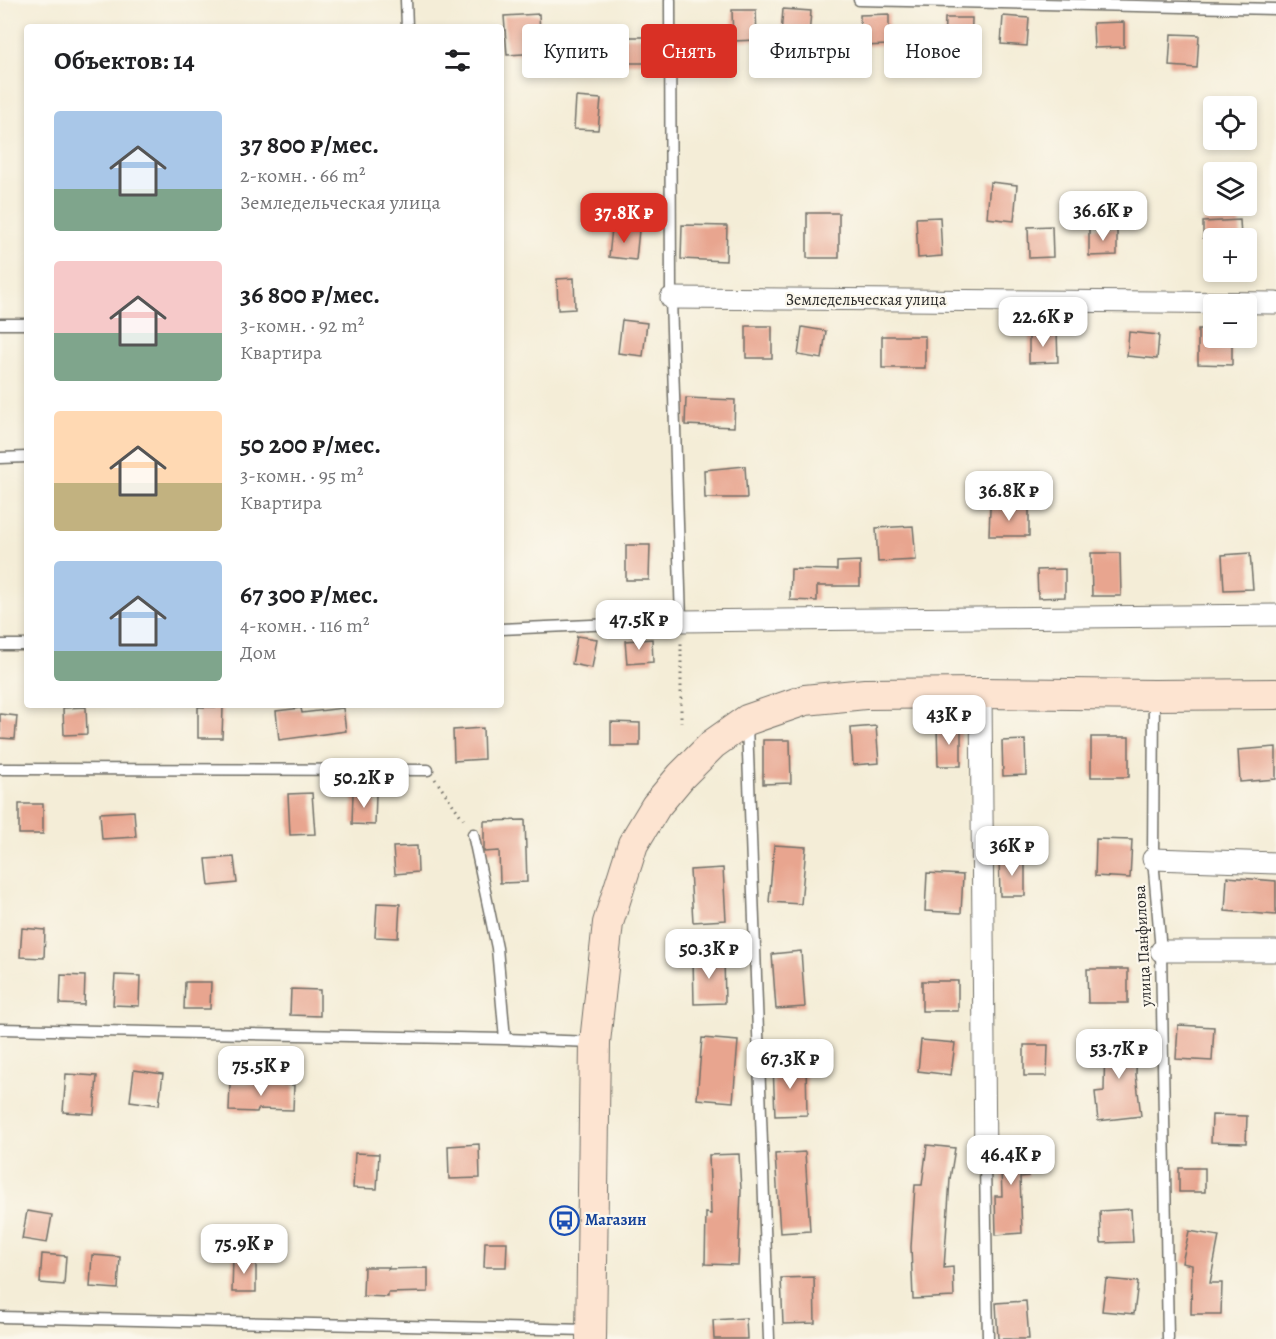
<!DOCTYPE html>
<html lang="ru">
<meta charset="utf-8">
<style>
body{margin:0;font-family:Alegreya,serif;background:#f6f6f6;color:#202124;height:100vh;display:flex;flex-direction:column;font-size:22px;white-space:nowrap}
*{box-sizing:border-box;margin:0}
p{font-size:20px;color:#757577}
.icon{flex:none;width:33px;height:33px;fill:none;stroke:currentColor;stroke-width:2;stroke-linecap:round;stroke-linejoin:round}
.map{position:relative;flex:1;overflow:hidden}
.details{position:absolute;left:24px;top:24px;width:480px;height:684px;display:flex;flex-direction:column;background:#fff;border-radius:6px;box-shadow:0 3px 9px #0003}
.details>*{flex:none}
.top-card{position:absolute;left:522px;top:24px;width:570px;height:54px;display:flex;gap:12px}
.controls{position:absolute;left:1203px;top:96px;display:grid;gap:12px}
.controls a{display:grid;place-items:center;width:54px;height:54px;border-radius:6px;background:#fff;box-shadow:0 3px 9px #0003;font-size:30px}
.price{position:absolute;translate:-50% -51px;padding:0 14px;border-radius:12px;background:#fff;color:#222;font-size:20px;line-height:39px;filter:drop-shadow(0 2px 3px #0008)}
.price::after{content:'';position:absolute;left:50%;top:36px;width:18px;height:14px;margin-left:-9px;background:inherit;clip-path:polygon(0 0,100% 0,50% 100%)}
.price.current{background:#d93025;color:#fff}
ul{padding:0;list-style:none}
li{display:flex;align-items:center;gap:18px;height:150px;padding:0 30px}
li span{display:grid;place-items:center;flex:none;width:168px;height:120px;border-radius:6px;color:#555}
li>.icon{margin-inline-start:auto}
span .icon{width:72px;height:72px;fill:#fffc;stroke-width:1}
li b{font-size:26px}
h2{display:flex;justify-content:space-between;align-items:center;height:72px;padding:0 30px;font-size:26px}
.pill{padding:0 21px;border-radius:6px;background:#fff;box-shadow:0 3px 9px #0003;font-size:21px;line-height:54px}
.pill.current{background:#d93025;color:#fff}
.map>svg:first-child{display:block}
.building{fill:#e8a58f}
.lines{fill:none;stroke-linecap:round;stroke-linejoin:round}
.service-casing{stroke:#716f67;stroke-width:13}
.minor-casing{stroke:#716f67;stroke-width:23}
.secondary-casing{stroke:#716f67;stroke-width:32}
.path{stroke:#716f67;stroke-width:3;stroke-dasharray:1.5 4.5;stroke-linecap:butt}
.service{stroke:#fff;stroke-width:10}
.minor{stroke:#fff;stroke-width:21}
.secondary{stroke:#fde4d1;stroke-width:30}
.labels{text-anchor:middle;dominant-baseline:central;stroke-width:4.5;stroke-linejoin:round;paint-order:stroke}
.street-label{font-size:16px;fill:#2b2b2b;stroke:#fbf7ec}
.transit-label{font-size:16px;font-weight:bold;fill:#164399;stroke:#fbf7ec;text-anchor:start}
</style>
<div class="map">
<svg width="1276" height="1339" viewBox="0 0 1276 1339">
<rect width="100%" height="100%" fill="#fbf7ec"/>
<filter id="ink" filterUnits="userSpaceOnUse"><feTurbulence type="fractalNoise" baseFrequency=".0167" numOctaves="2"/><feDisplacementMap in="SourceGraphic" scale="12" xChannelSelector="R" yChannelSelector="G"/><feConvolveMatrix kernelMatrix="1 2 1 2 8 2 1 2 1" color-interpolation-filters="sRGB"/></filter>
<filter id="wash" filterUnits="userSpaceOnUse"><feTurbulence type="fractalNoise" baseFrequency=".008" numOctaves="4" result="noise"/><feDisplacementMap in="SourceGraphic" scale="24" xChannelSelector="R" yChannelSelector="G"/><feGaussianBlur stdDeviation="1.35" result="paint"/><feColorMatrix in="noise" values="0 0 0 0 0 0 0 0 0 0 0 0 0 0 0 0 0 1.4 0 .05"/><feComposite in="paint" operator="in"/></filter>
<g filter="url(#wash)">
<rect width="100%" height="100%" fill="#f4edd7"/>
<g id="blocks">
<path class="building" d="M 783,9 L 811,11 L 808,50 L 780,48 Z
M 732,10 L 756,10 L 757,40 L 733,41 Z
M 539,14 L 541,53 L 507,55 L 504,16 Z
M 889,14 L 889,45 L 861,46 L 860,15 Z
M 1003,16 L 1029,18 L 1027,46 L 1001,44 Z
M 945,18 L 972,18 L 971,49 L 944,48 Z
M 1124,22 L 1124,47 L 1094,48 L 1093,23 Z
M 698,28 L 724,29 L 723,57 L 697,56 Z
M 1171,34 L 1199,35 L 1197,68 L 1169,66 Z
M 622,37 L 645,37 L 645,63 L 622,63 Z
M 576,97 L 601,99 L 598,130 L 574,129 Z
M 990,182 L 1017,185 L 1014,221 L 987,218 Z
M 807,213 L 839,213 L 839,258 L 807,258 Z
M 940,217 L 942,256 L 918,258 L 916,218 Z
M 1240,220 L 1241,238 L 1203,238 L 1203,222 Z
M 682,225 L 727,226 L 726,261 L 681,259 Z
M 1052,226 L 1053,257 L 1029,258 L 1028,227 Z
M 1117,227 L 1117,255 L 1089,256 L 1089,228 Z
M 612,228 L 639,230 L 636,260 L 609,257 Z
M 574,278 L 575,309 L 558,310 L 557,279 Z
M 622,320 L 647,323 L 643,356 L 618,353 Z
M 746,326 L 772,326 L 772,358 L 746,358 Z
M 802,327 L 826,331 L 822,359 L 798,355 Z
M 1198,329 L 1214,329 L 1214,338 L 1232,338 L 1232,365 L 1198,364 Z
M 1057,332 L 1058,362 L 1029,363 L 1029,333 Z
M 1129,332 L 1159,335 L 1157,359 L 1127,356 Z
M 882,336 L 925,336 L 925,368 L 882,368 Z
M 686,398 L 735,400 L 734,427 L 685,425 Z
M 745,466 L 747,498 L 705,498 L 704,470 Z
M 990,507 L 1029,507 L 1029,536 L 989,536 Z
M 913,526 L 916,560 L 878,562 L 876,528 Z
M 626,545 L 650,545 L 649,580 L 626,580 Z
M 1091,553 L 1120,553 L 1121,596 L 1092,596 Z
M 1250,553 L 1253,589 L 1224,590 L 1222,555 Z
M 860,561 L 860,586 L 817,586 L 817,601 L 790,600 L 791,569 L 837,570 L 837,562 Z
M 1065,569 L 1065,597 L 1038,598 L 1037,570 Z
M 577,636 L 597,639 L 592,668 L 572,664 Z
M 652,639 L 653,662 L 627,664 L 625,641 Z
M 86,707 L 87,734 L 64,735 L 63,708 Z
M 198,707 L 223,707 L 222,738 L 198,738 Z
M 301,708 L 302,713 L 343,708 L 346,731 L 279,740 L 276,711 Z
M 0,714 L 17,716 L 15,739 L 0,738 Z
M 611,722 L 640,723 L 640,746 L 611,746 Z
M 876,726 L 879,763 L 853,765 L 851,728 Z
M 937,726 L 961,726 L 961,766 L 938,766 Z
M 483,728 L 484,759 L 454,761 L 453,730 Z
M 1091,737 L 1129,737 L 1129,777 L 1091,777 Z
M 763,740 L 790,740 L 791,783 L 763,784 Z
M 1025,740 L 1026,775 L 1003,776 L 1002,741 Z
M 1276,747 L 1276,779 L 1240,782 L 1238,750 Z
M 312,793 L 315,834 L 290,835 L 288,794 Z
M 353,793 L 376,794 L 375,825 L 352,824 Z
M 19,804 L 43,804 L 43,834 L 19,834 Z
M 134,811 L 136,837 L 102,839 L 100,813 Z
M 525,820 L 527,882 L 500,883 L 499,851 L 484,852 L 484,821 Z
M 1096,839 L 1132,840 L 1130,878 L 1095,876 Z
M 774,845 L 806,847 L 801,904 L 769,902 Z
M 417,846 L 418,872 L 395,874 L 393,847 Z
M 234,857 L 237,883 L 209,886 L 206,859 Z
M 999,859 L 1025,859 L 1025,896 L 1000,896 Z
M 723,868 L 726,920 L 693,922 L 690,870 Z
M 927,873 L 963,875 L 961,913 L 925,911 Z
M 1227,877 L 1276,881 L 1276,915 L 1225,911 Z
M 377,903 L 400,904 L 398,938 L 375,937 Z
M 22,928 L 45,930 L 44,958 L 20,957 Z
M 801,951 L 805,1007 L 776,1009 L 772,954 Z
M 724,957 L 725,1003 L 694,1004 L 693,958 Z
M 1087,969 L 1128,969 L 1128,1003 L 1088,1003 Z
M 61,975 L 85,976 L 84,1005 L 60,1004 Z
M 115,975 L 140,976 L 139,1006 L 113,1005 Z
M 922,981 L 958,981 L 958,1011 L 922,1011 Z
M 185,982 L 211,982 L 210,1009 L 184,1009 Z
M 291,989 L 320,990 L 320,1016 L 290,1015 Z
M 1178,1025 L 1214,1027 L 1212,1061 L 1176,1059 Z
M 1105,1035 L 1137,1036 L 1136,1075 L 1141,1116 L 1098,1121 L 1095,1092 L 1104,1091 Z
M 702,1038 L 738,1041 L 733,1102 L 697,1099 Z
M 921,1040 L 955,1043 L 951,1075 L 918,1071 Z
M 1024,1045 L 1048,1045 L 1047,1076 L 1024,1076 Z
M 806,1064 L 807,1115 L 775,1116 L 773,1065 Z
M 134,1070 L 163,1074 L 159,1105 L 130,1101 Z
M 66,1074 L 97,1076 L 94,1114 L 63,1112 Z
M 230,1083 L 294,1085 L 293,1110 L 258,1109 L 257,1112 L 229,1111 Z
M 1212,1115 L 1247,1116 L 1246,1143 L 1211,1142 Z
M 1026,1138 L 1028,1176 L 1020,1177 L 1022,1233 L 996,1235 L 995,1196 L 1002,1196 L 1000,1140 Z
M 479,1144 L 480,1178 L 449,1179 L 448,1146 Z
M 927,1145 L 955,1148 L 950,1179 L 944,1268 L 953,1267 L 954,1297 L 913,1299 L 911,1247 L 915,1185 L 922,1185 Z
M 805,1152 L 810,1231 L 780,1233 L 775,1154 Z
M 355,1153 L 379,1154 L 377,1189 L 353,1188 Z
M 739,1154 L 741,1190 L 738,1265 L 705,1264 L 706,1213 L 711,1214 L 709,1155 Z
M 1179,1168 L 1205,1168 L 1205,1192 L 1179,1192 Z
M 1131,1209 L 1133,1242 L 1101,1243 L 1100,1211 Z
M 27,1211 L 52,1215 L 47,1243 L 22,1239 Z
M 1189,1231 L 1219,1236 L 1210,1283 L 1222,1283 L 1221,1314 L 1191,1314 L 1192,1265 L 1182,1263 Z
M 485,1242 L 507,1242 L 506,1267 L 484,1267 Z
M 42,1254 L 66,1256 L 64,1285 L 40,1283 Z
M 92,1255 L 120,1257 L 118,1289 L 90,1287 Z
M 233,1258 L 256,1259 L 256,1292 L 232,1292 Z
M 364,1267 L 389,1267 L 388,1269 L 428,1268 L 428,1292 L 388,1293 L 388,1297 L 363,1296 Z
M 814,1277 L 815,1323 L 783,1324 L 781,1278 Z
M 1106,1279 L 1138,1282 L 1134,1314 L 1102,1311 Z
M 1026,1301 L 1029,1339 L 998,1339 L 996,1303 Z
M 746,1318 L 747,1339 L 714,1339 L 713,1320 Z"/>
</g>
</g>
<g filter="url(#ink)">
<use href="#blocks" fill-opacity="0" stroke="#716f67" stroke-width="1.5"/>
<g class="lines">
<defs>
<path id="service" d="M 406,0 L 407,27
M 859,0 L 1276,9
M 0,324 L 27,324
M 0,458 L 27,457
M 501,629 L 681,621 L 671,298 L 670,0
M 0,645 L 27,645
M 1154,696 L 1153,859 L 1161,951 L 1168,1339
M 747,725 L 769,1339
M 0,769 L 428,770
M 473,834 L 497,948 L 505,1039
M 0,1029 L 505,1039 L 594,1042
M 985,1164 L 988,1339
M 0,1317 L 588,1330"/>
<path id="minor" d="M 671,298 L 1276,303
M 681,621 L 1276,615
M 981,693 L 985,1164
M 1153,859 L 1276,863
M 1161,951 L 1276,951"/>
<path id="secondary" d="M 591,1339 L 595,1042 L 608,923 L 633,844 L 656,806 L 681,776 L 713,744 L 747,720 L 805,700 L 865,694 L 981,693 L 1154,695 L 1276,694"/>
</defs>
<use href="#service" class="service-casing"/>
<use href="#minor" class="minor-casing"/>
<use href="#secondary" class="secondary-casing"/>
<path class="path" d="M 681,723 L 681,641
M 435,779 L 466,823"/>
<use href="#service" class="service"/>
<use href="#minor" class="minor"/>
<use href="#secondary" class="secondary"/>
</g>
</g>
<defs>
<symbol id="bus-ring" viewBox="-11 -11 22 22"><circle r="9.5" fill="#fbf7ec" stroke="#1a4fb4" stroke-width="1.5"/><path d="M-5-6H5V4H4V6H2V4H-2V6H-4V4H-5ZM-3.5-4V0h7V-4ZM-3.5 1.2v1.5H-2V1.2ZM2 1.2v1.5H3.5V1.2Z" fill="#1a4fb4"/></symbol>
</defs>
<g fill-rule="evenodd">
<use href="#bus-ring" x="548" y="1204" width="33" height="33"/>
</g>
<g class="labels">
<g class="street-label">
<text x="866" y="300">Земледельческая улица</text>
<text transform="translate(1143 946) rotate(-93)">улица Панфилова</text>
</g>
<g class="transit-label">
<text x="585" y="1220">Магазин</text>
</g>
</g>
</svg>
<div class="controls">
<a><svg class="icon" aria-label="locate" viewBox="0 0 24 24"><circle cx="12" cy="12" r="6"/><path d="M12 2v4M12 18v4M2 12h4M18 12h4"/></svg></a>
<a><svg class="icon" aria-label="layers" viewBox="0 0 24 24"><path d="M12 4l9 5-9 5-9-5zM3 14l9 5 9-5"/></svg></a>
<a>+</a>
<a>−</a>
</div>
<b class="price" style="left:1103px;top:242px">36.6K ₽</b>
<b class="price current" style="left:624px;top:244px">37.8K ₽</b>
<b class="price" style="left:1043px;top:348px">22.6K ₽</b>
<b class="price" style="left:1009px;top:522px">36.8K ₽</b>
<b class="price" style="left:639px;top:651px">47.5K ₽</b>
<b class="price" style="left:949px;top:746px">43K ₽</b>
<b class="price" style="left:364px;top:809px">50.2K ₽</b>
<b class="price" style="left:1012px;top:877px">36K ₽</b>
<b class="price" style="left:709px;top:980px">50.3K ₽</b>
<b class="price" style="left:1119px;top:1080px">53.7K ₽</b>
<b class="price" style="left:790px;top:1090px">67.3K ₽</b>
<b class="price" style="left:261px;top:1097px">75.5K ₽</b>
<b class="price" style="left:1011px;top:1186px">46.4K ₽</b>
<b class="price" style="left:244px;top:1275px">75.9K ₽</b>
<div class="top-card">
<a class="pill">Купить</a>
<a class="pill current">Снять</a>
<a class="pill">Фильтры</a>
<a class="pill">Новое</a>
</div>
<section class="details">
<h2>Объектов: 14<svg class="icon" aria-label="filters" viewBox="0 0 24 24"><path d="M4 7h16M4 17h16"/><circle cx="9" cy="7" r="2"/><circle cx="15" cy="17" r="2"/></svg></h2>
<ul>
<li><span style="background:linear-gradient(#a9c7e8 65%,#7fa58c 0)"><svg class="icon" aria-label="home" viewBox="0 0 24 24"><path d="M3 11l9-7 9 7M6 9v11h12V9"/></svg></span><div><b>37 800 ₽/мес.</b><p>2-комн. · 66 m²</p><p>Земледельческая улица</p></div></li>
<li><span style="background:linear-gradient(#f6c9c9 60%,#7fa58c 0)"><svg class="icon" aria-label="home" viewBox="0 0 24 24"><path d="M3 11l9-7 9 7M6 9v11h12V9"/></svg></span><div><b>36 800 ₽/мес.</b><p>3-комн. · 92 m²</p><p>Квартира</p></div></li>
<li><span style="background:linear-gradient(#ffd9b3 60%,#c2b280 0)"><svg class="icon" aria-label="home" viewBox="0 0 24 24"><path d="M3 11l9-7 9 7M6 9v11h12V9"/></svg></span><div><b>50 200 ₽/мес.</b><p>3-комн. · 95 m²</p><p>Квартира</p></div></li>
<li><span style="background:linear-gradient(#a9c7e8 75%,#7fa58c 0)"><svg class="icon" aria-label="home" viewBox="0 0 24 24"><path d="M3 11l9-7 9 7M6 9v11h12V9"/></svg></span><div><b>67 300 ₽/мес.</b><p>4-комн. · 116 m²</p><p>Дом</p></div></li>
</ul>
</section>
</div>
